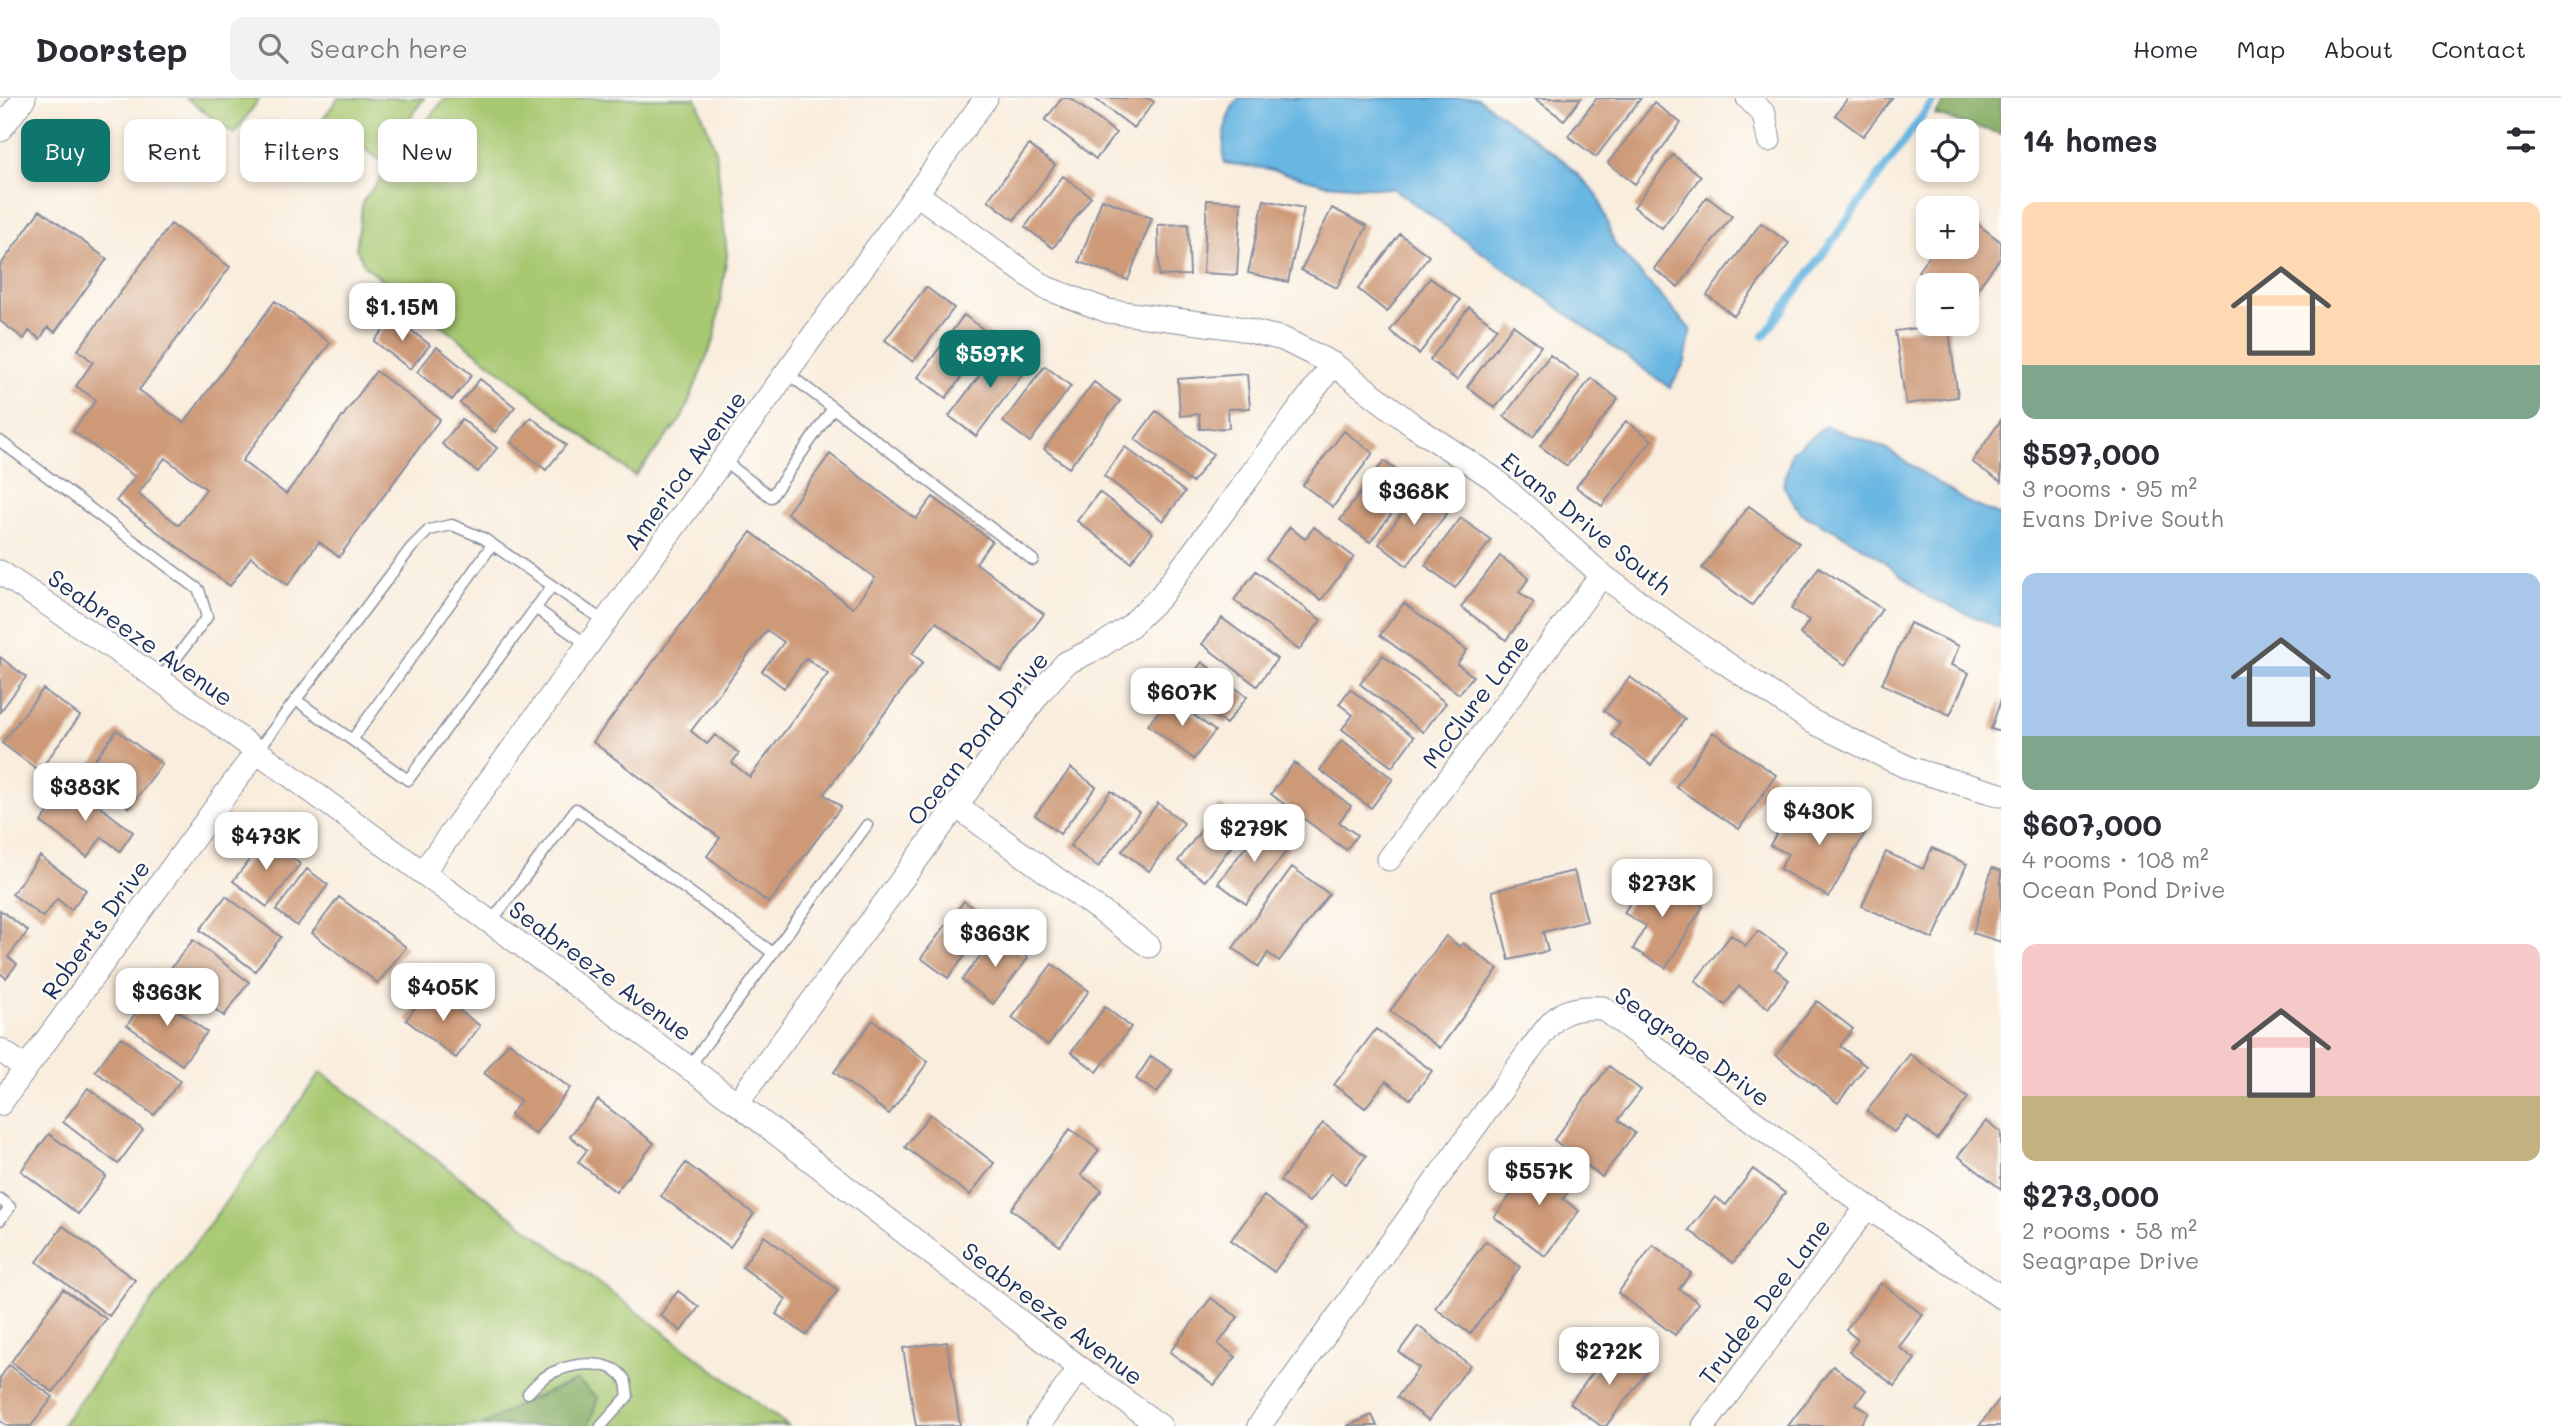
<!DOCTYPE html>
<meta charset="utf-8">
<style>
body{margin:0;font-family:Mali,sans-serif;background:#f2f2f3;color:#2b2b33;height:100vh;display:flex;flex-direction:column;font-size:26px;white-space:nowrap}
*{box-sizing:border-box;margin:0}
p{font-size:23px;color:#7c7c81}
.icon{flex:none;width:38px;height:38px;fill:none;stroke:currentColor;stroke-width:2;stroke-linecap:round;stroke-linejoin:round}
.map{position:relative;flex:1;overflow:hidden}
.sheet{display:flex;flex-direction:column;background:#fff;width:560px}
.sheet>*{flex:none}
.top-card{position:absolute;left:21px;top:21px;width:665px;height:63px;display:flex;gap:14px}
.fabs{position:absolute;left:1916px;top:21px;display:grid;gap:14px}
.fabs a{display:grid;place-items:center;width:63px;height:63px;border-radius:14px;background:#fff;box-shadow:0 4px 10px #0003;font-size:35px}
.price{position:absolute;translate:-50% -60px;padding:0 16px;border-radius:14px;background:#fff;color:#222;font-size:23px;line-height:46px;filter:drop-shadow(0 2px 4px #0008)}
.price::after{content:'';position:absolute;left:50%;top:42px;width:21px;height:16px;margin-left:-10px;background:inherit;clip-path:polygon(0 0,100% 0,50% 100%)}
.price.active{background:#0f766e;color:#fff}
ul{padding:0;list-style:none}
li{display:grid;align-content:center;gap:14px;height:371px;padding:0 21px}
li span{display:grid;place-items:center;height:217px;border-radius:14px;color:#555}
li>.icon{margin-inline-start:auto}
span .icon{width:126px;height:126px;fill:#fffc;stroke-width:1}
li b{font-size:30px}
h2{display:flex;justify-content:space-between;align-items:center;height:84px;padding:0 21px;font-size:30px}
.pill{padding:0 24px;border-radius:14px;background:#fff;box-shadow:0 4px 10px #0003;font-size:24px;line-height:63px}
.pill.active{background:#0f766e;color:#fff}
header{display:flex;align-items:center;gap:42px;box-sizing:border-box;height:98px;padding:0 35px;background:#fff;border-bottom:2px solid #e1e1e2}
header strong{font-size:33px}
nav{display:flex;gap:38px;margin-inline-start:auto;font-size:24px}
.search{width:490px;height:63px;background:#f2f2f3;display:flex;align-items:center;gap:18px;box-sizing:border-box;padding:0 24px;border-radius:14px;color:#7c7c81;font-size:26px}
main{display:flex;flex:1;min-height:0}
.map>svg:first-child{display:block}
.green{fill:#a7c871;stroke:#617c68;stroke-width:2}
.forest{fill:#85ac63;stroke:#506e60;stroke-width:2}
.water{fill:#67b6e2;stroke:#4172a0;stroke-width:2}
.lines{fill:none;stroke-linecap:round;stroke-linejoin:round}
.stream{stroke:#67b6e2;stroke-width:8}
.building{fill:#cd9977;fill-rule:evenodd}
.service-casing{stroke:#8a8e9e;stroke-width:13}
.minor-casing{stroke:#8a8e9e;stroke-width:25}
.service{stroke:#fff;stroke-width:10}
.minor{stroke:#fff;stroke-width:23}
.labels{text-anchor:middle;dominant-baseline:central;stroke-width:5;stroke-linejoin:round;paint-order:stroke}
.street-label{font-size:24px;fill:#1b2f5e;stroke:#fdfcf7}
</style>
<header>
<strong>Doorstep</strong>
<div class="search"><svg class="icon" aria-label="search" viewBox="0 0 24 24"><circle cx="10" cy="10" r="6"/><path d="M15 15l6 6"/></svg>Search here</div>
<nav><a>Home</a><a>Map</a><a>About</a><a>Contact</a></nav>
</header>
<main>
<div class="map">
<svg width="2001" height="1328" viewBox="0 0 2001 1328">
<rect width="100%" height="100%" fill="#fdfcf7"/>
<filter id="ink" filterUnits="userSpaceOnUse"><feTurbulence type="fractalNoise" baseFrequency=".0143" numOctaves="2"/><feDisplacementMap in="SourceGraphic" scale="14" xChannelSelector="R" yChannelSelector="G"/><feConvolveMatrix kernelMatrix="1 2 1 2 8 2 1 2 1" color-interpolation-filters="sRGB"/></filter>
<filter id="wash" filterUnits="userSpaceOnUse"><feTurbulence type="fractalNoise" baseFrequency=".00686" numOctaves="4" result="noise"/><feDisplacementMap in="SourceGraphic" scale="28" xChannelSelector="R" yChannelSelector="G"/><feGaussianBlur stdDeviation="1.57" result="paint"/><feColorMatrix in="noise" values="0 0 0 0 0 0 0 0 0 0 0 0 0 0 0 0 0 1.4 0 .05"/><feComposite in="paint" operator="in"/></filter>
<g filter="url(#wash)">
<rect width="100%" height="100%" fill="#f9eddd"/>
<path class="green" d="M 186,0 L 260,0 L 234,36 Z
M 338,0 L 424,0 L 380,62 L 323,21 Z
M 445,0 L 696,0 L 716,53 L 727,157 L 715,239 L 682,320 L 635,378 L 365,168 L 356,150 L 363,103 Z
M 321,974 L 788,1328 L 61,1328 Z"/>
<path class="forest" d="M 1948,0 L 2001,0 L 2001,36 L 1935,17 Z
M 577,1282 L 598,1300 L 588,1328 L 481,1328 L 524,1304 Z"/>
<path class="water" d="M 1239,0 L 1478,0 L 1563,62 L 1597,96 L 1615,147 L 1691,232 L 1685,264 L 1670,290 L 1394,91 L 1325,86 L 1269,71 L 1224,65 C 1223,44 1223,17 1239,0 Z
M 1825,328 L 1885,350 L 1967,404 L 2001,418 L 2001,530 L 1928,499 L 1878,459 L 1843,437 L 1800,415 L 1783,387 L 1792,354 Z"/>
<g class="lines">
<path class="stream" d="M 1764,238 L 1935,0"/>
</g>
<g id="blocks">
<path class="building" d="M 1062,0 L 1070,0 L 1116,35 L 1096,61 L 1045,22 Z
M 1094,0 L 1148,0 L 1154,4 L 1134,30 Z
M 1534,0 L 1581,0 L 1564,22 Z
M 1597,0 L 1641,0 L 1596,59 L 1568,38 Z
M 1848,0 L 1892,0 L 1863,38 L 1835,17 Z
M 1654,5 L 1681,25 L 1635,86 L 1608,65 Z
M 1029,47 L 1055,67 L 1014,122 L 988,102 Z
M 1673,57 L 1701,78 L 1662,130 L 1634,109 Z
M 1063,78 L 1091,99 L 1053,150 L 1025,129 Z
M 1707,99 L 1732,118 L 1678,189 L 1654,171 Z
M 1102,101 L 1152,120 L 1128,182 L 1079,164 Z
M 1207,102 L 1241,104 L 1237,177 L 1203,175 Z
M 1264,102 L 1304,110 L 1288,184 L 1248,175 Z
M 1332,110 L 1367,128 L 1337,190 L 1301,172 Z
M 40,112 L 107,161 L 55,234 L 48,229 L 40,241 L 29,233 L 24,241 L 0,223 L 0,168 Z
M 1967,118 L 2001,144 L 2001,159 L 1967,205 L 1967,187 L 1937,187 L 1918,173 L 1936,149 L 1967,149 Z
M 1761,125 L 1789,145 L 1734,218 L 1707,197 Z
M 171,126 L 230,169 L 139,292 L 184,325 L 275,203 L 330,245 L 242,363 L 286,396 L 376,273 L 440,321 L 339,459 L 319,444 L 288,487 L 251,459 L 230,488 L 116,403 L 135,379 L 73,333 L 96,302 L 76,288 L 93,264 L 78,252 ZM 165,360 L 206,391 L 179,427 L 138,396 Z
M 1188,126 L 1190,177 L 1159,178 L 1158,127 Z
M 1400,136 L 1429,158 L 1387,214 L 1358,191 Z
M 1430,180 L 1460,202 L 1419,256 L 1390,233 Z
M 926,189 L 954,210 L 913,264 L 885,242 Z
M 1469,209 L 1497,230 L 1457,282 L 1430,262 Z
M 964,217 L 992,238 L 946,300 L 918,279 Z
M 394,219 L 430,247 L 410,271 L 374,243 Z
M 1948,226 L 1958,299 L 1906,306 L 1895,233 Z
M 1513,227 L 1541,248 L 1495,310 L 1467,289 Z
M 1004,245 L 1031,265 L 976,338 L 949,318 Z
M 437,249 L 472,277 L 452,302 L 417,274 Z
M 1550,257 L 1579,278 L 1533,339 L 1504,318 Z
M 1045,268 L 1071,288 L 1030,344 L 1003,324 Z
M 1247,276 L 1250,310 L 1228,311 L 1229,330 L 1200,331 L 1199,316 L 1180,318 L 1178,281 Z
M 1591,280 L 1618,301 L 1567,368 L 1540,348 Z
M 480,281 L 515,309 L 495,334 L 460,305 Z
M 1094,284 L 1120,303 L 1069,370 L 1044,351 Z
M 1156,313 L 1213,356 L 1192,385 L 1135,341 Z
M 531,319 L 566,347 L 546,372 L 511,344 Z
M 462,321 L 497,350 L 478,374 L 442,346 Z
M 2001,322 L 2001,384 L 1972,364 Z
M 1626,323 L 1652,342 L 1602,408 L 1576,389 Z
M 1344,333 L 1373,355 L 1333,409 L 1303,387 Z
M 1125,349 L 1185,394 L 1163,423 L 1104,378 Z
M 830,356 L 916,421 L 933,399 L 992,443 L 976,465 L 1044,516 L 1001,573 L 936,524 L 912,556 L 923,564 L 824,696 L 841,709 L 769,805 L 707,758 L 720,740 L 593,644 L 751,434 L 853,510 L 875,480 L 787,415 ZM 767,532 L 784,544 L 762,573 L 784,590 L 806,560 L 828,576 L 750,679 L 732,665 L 739,655 L 715,637 L 707,646 L 691,633 Z
M 1384,363 L 1414,386 L 1370,444 L 1340,422 Z
M 1421,390 L 1450,411 L 1407,468 L 1379,446 Z
M 1099,394 L 1153,435 L 1131,464 L 1077,423 Z
M 1749,408 L 1799,445 L 1752,507 L 1702,470 Z
M 1461,420 L 1491,442 L 1455,490 L 1425,467 Z
M 1290,429 L 1305,441 L 1314,429 L 1354,459 L 1321,502 L 1266,461 Z
M 1500,458 L 1529,480 L 1519,494 L 1534,505 L 1506,542 L 1461,509 Z
M 1819,469 L 1882,511 L 1845,567 L 1800,536 L 1809,522 L 1791,511 Z
M 1256,473 L 1321,522 L 1299,552 L 1234,502 Z
M 1404,505 L 1467,552 L 1457,566 L 1473,578 L 1459,596 L 1380,537 Z
M 1222,520 L 1277,561 L 1257,588 L 1202,546 Z
M 1910,525 L 1959,548 L 1951,567 L 1969,575 L 1950,617 L 1882,586 Z
M 1383,557 L 1446,605 L 1423,634 L 1360,586 Z
M 0,559 L 26,579 L 0,614 Z
M 1202,564 L 1247,599 L 1226,626 L 1181,592 Z
M 1630,579 L 1685,621 L 1651,667 L 1612,637 L 1620,625 L 1604,613 Z
M 43,591 L 80,618 L 39,673 L 2,645 Z
M 1350,591 L 1414,639 L 1392,669 L 1342,631 L 1353,617 L 1339,606 Z
M 1170,599 L 1215,633 L 1194,661 L 1148,627 Z
M 2001,601 L 2001,634 L 1991,631 Z
M 117,632 L 162,666 L 129,710 L 84,676 Z
M 1713,634 L 1776,677 L 1739,731 L 1676,689 Z
M 1342,642 L 1393,681 L 1371,710 L 1320,672 Z
M 1294,665 L 1351,708 L 1339,724 L 1357,737 L 1346,752 L 1271,696 Z
M 1071,670 L 1096,689 L 1060,736 L 1035,717 Z
M 70,686 L 133,734 L 120,753 L 102,739 L 87,759 L 41,724 Z
M 1111,693 L 1139,714 L 1098,769 L 1070,748 Z
M 1158,705 L 1184,725 L 1149,773 L 1122,753 Z
M 1220,707 L 1247,727 L 1205,783 L 1178,763 Z
M 1836,707 L 1870,726 L 1829,799 L 1780,771 L 1788,756 L 1770,747 L 1792,708 L 1825,727 Z
M 1263,726 L 1291,747 L 1246,806 L 1218,785 Z
M 266,740 L 300,766 L 267,809 L 233,783 Z
M 1932,750 L 1967,766 L 1933,841 L 1862,808 L 1886,754 L 1923,771 Z
M 40,758 L 86,792 L 71,812 L 57,801 L 43,819 L 12,796 Z
M 1292,769 L 1329,796 L 1279,863 L 1268,855 L 1259,869 L 1233,850 Z
M 1992,770 L 2001,773 L 2001,844 L 1973,835 Z
M 307,771 L 328,787 L 297,828 L 276,812 Z
M 1574,773 L 1587,823 L 1543,834 L 1548,853 L 1509,862 L 1492,793 Z
M 1647,776 L 1703,808 L 1666,870 L 1633,851 L 1646,828 L 1624,815 Z
M 226,798 L 281,839 L 255,873 L 200,832 Z
M 339,799 L 406,849 L 378,885 L 312,835 Z
M 964,803 L 991,823 L 948,880 L 921,860 Z
M 0,812 L 28,833 L 8,859 L 17,866 L 6,880 L 0,875 Z
M 1758,833 L 1787,854 L 1775,871 L 1789,882 L 1768,910 L 1739,888 L 1725,907 L 1695,883 L 1731,837 L 1746,848 Z
M 997,836 L 1028,860 L 993,906 L 962,882 Z
M 1446,838 L 1460,849 L 1463,845 L 1498,871 L 1440,950 L 1390,913 Z
M 193,842 L 249,884 L 224,918 L 167,875 Z
M 1052,866 L 1089,893 L 1048,947 L 1012,920 Z
M 430,890 L 480,928 L 456,960 L 406,922 Z
M 152,893 L 207,934 L 182,967 L 127,927 Z
M 1817,903 L 1853,931 L 1840,948 L 1866,968 L 1838,1005 L 1776,957 Z
M 1105,909 L 1131,929 L 1097,974 L 1071,954 Z
M 873,922 L 928,964 L 889,1016 L 834,974 Z
M 1376,931 L 1432,973 L 1410,1001 L 1386,983 L 1365,1010 L 1334,987 Z
M 121,939 L 180,983 L 154,1017 L 95,973 Z
M 509,944 L 570,990 L 535,1036 L 510,1017 L 521,1003 L 484,975 Z
M 1910,956 L 1968,1000 L 1937,1041 L 1907,1018 L 1894,1034 L 1867,1013 Z
M 1151,958 L 1172,972 L 1157,995 L 1136,981 Z
M 1609,968 L 1641,992 L 1618,1022 L 1635,1035 L 1602,1079 L 1554,1042 Z
M 88,990 L 143,1032 L 118,1066 L 63,1024 Z
M 598,1002 L 654,1045 L 616,1094 L 578,1064 L 587,1052 L 570,1038 Z
M 930,1016 L 994,1065 L 970,1097 L 905,1049 Z
M 1986,1023 L 2001,1034 L 2001,1091 L 1958,1058 Z
M 1323,1025 L 1366,1058 L 1345,1086 L 1331,1075 L 1309,1104 L 1280,1083 Z
M 1070,1031 L 1099,1052 L 1081,1077 L 1102,1092 L 1060,1148 L 1011,1111 Z
M 49,1036 L 106,1078 L 78,1116 L 21,1073 Z
M 1540,1058 L 1575,1085 L 1563,1101 L 1579,1113 L 1545,1158 L 1494,1119 Z
M 686,1065 L 754,1116 L 730,1149 L 661,1098 Z
M 1753,1071 L 1785,1095 L 1733,1165 L 1689,1132 L 1715,1099 L 1726,1107 Z
M 1264,1098 L 1307,1130 L 1274,1174 L 1231,1142 Z
M 63,1128 L 135,1182 L 109,1218 L 37,1164 Z
M 764,1138 L 838,1192 L 806,1237 L 776,1216 L 786,1201 L 742,1169 Z
M 1486,1143 L 1520,1169 L 1470,1236 L 1435,1210 Z
M 1653,1147 L 1691,1175 L 1679,1191 L 1699,1205 L 1675,1237 L 1618,1195 Z
M 1881,1185 L 1923,1217 L 1899,1249 L 1915,1261 L 1895,1288 L 1849,1254 L 1858,1242 L 1846,1232 Z
M 63,1191 L 106,1221 L 53,1294 L 11,1264 Z
M 678,1193 L 699,1209 L 681,1233 L 660,1217 Z
M 1211,1200 L 1238,1219 L 1218,1246 L 1236,1259 L 1214,1287 L 1170,1254 Z
M 1418,1228 L 1470,1267 L 1429,1322 L 1397,1299 L 1419,1270 L 1399,1254 Z
M 947,1244 L 960,1327 L 916,1328 L 903,1250 Z
M 1613,1248 L 1647,1274 L 1606,1328 L 1601,1328 L 1570,1305 Z
M 9,1267 L 53,1299 L 31,1328 L 8,1328 L 0,1323 L 0,1280 Z
M 1833,1268 L 1866,1292 L 1856,1306 L 1869,1315 L 1859,1328 L 1788,1328 Z
M 2001,1299 L 2001,1328 L 1979,1328 Z
M 1372,1317 L 1377,1328 L 1347,1328 Z"/>
</g>
</g>
<g filter="url(#ink)">
<use href="#blocks" fill-opacity="0" stroke="#8a8e9e" stroke-width="2"/>
<g class="lines">
<defs>
<path id="service" d="M 787,275 L 1033,462
M 0,343 L 199,492 L 207,519 L 160,582
M 723,362 L 771,399 L 833,310
M 535,510 L 588,547
M 296,602 L 408,682 L 552,488
M 352,642 L 492,447
M 257,653 L 411,450 L 429,432 L 452,427 L 483,440 L 605,524
M 491,824 L 576,711 L 773,855
M 689,969 L 867,727
M 0,1101 L 10,1109 L 0,1122
M 528,1295 C 537,1285 546,1276 559,1272 C 578,1265 613,1261 625,1282 C 627,1286 627,1293 628,1298 L 601,1328"/>
<path id="minor" d="M 1748,0 L 1764,16 L 1769,42
M 0,32 L 24,0
M 917,96 L 1046,190 L 1108,213 L 1237,230 L 1283,241 L 1333,266 L 1414,328 L 1493,380 L 1602,477 L 1677,532 L 1813,624 L 1911,671 L 2001,697
M 0,474 L 160,582 L 737,1005 L 1080,1270 L 1160,1328
M 956,708 L 1149,848
M 1389,761 L 1602,477
M 423,774 L 986,0
M 0,952 L 26,970
M 737,1005 L 1041,593 L 1066,565 L 1101,548 L 1130,528 L 1160,499 L 1333,266
M 0,1006 L 257,653
M 1038,1328 L 1080,1270
M 1259,1328 L 1528,955 C 1554,922 1557,907 1603,910 L 1867,1109 L 2001,1199
M 1704,1328 L 1867,1109"/>
</defs>
<use href="#service" class="service-casing"/>
<use href="#minor" class="minor-casing"/>
<use href="#service" class="service"/>
<use href="#minor" class="minor"/>
</g>
</g>
<g class="labels">
<g class="street-label">
<text transform="translate(684 372) rotate(-54)">America Avenue</text>
<text transform="translate(1587 425) rotate(39)">Evans Drive South</text>
<text transform="translate(141 539) rotate(35)">Seabreeze Avenue</text>
<text transform="translate(1475 603) rotate(-53)">McClure Lane</text>
<text transform="translate(977 640) rotate(-52)">Ocean Pond Drive</text>
<text transform="translate(95 831) rotate(-54)">Roberts Drive</text>
<text transform="translate(601 872) rotate(36)">Seabreeze Avenue</text>
<text transform="translate(1693 948) rotate(36)">Seagrape Drive</text>
<text transform="translate(1764 1203) rotate(-53)">Trudee Dee Lane</text>
<text transform="translate(1053 1215) rotate(37)">Seabreeze Avenue</text>
</g>
</g>
</svg>
<div class="fabs">
<a><svg class="icon" aria-label="locate" viewBox="0 0 24 24"><circle cx="12" cy="12" r="6"/><path d="M12 2v4M12 18v4M2 12h4M18 12h4"/></svg></a>
<a>+</a>
<a>−</a>
</div>
<b class="price" style="left:402px;top:245px">$1.15M</b>
<b class="price active" style="left:990px;top:292px">$597K</b>
<b class="price" style="left:1414px;top:429px">$368K</b>
<b class="price" style="left:1182px;top:630px">$607K</b>
<b class="price" style="left:85px;top:725px">$383K</b>
<b class="price" style="left:1819px;top:749px">$430K</b>
<b class="price" style="left:1254px;top:766px">$279K</b>
<b class="price" style="left:266px;top:774px">$473K</b>
<b class="price" style="left:1662px;top:821px">$273K</b>
<b class="price" style="left:995px;top:871px">$363K</b>
<b class="price" style="left:443px;top:925px">$405K</b>
<b class="price" style="left:167px;top:930px">$363K</b>
<b class="price" style="left:1539px;top:1109px">$557K</b>
<b class="price" style="left:1609px;top:1289px">$272K</b>
<div class="top-card">
<a class="pill active">Buy</a>
<a class="pill">Rent</a>
<a class="pill">Filters</a>
<a class="pill">New</a>
</div>
</div>
<section class="sheet">
<h2>14 homes<svg class="icon" aria-label="filters" viewBox="0 0 24 24"><path d="M4 7h16M4 17h16"/><circle cx="9" cy="7" r="2"/><circle cx="15" cy="17" r="2"/></svg></h2>
<ul>
<li><span style="background:linear-gradient(#ffd9b3 75%,#7fa58c 0)"><svg class="icon" aria-label="home" viewBox="0 0 24 24"><path d="M3 11l9-7 9 7M6 9v11h12V9"/></svg></span><div><b>$597,000</b><p>3 rooms · 95 m²</p><p>Evans Drive South</p></div></li>
<li><span style="background:linear-gradient(#a9c7e8 75%,#7fa58c 0)"><svg class="icon" aria-label="home" viewBox="0 0 24 24"><path d="M3 11l9-7 9 7M6 9v11h12V9"/></svg></span><div><b>$607,000</b><p>4 rooms · 108 m²</p><p>Ocean Pond Drive</p></div></li>
<li><span style="background:linear-gradient(#f6c9c9 70%,#c2b280 0)"><svg class="icon" aria-label="home" viewBox="0 0 24 24"><path d="M3 11l9-7 9 7M6 9v11h12V9"/></svg></span><div><b>$273,000</b><p>2 rooms · 58 m²</p><p>Seagrape Drive</p></div></li>
</ul>
</section>
</main>
